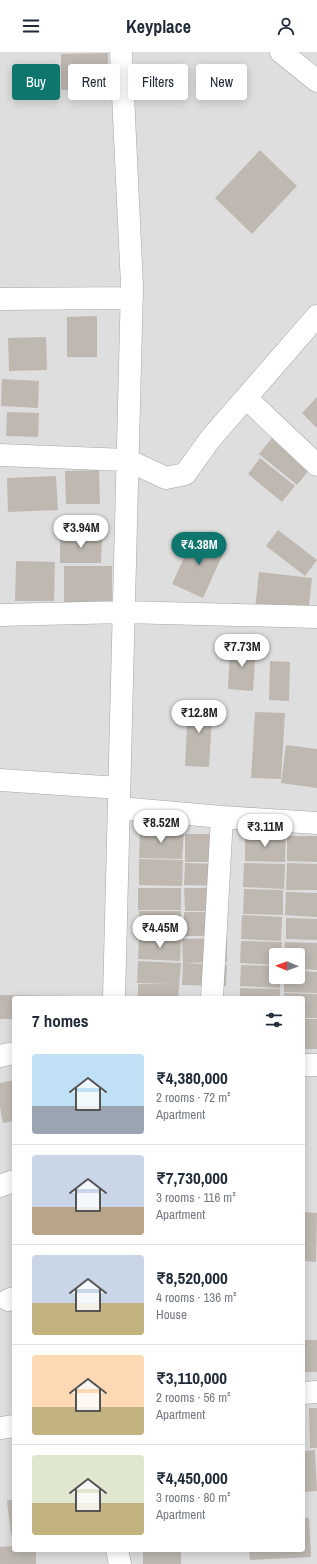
<!DOCTYPE html>
<meta charset="utf-8">
<style>
body{margin:0;font-family:"Archivo Narrow",sans-serif;background:#f6f6f7;color:#1f2937;height:100vh;display:flex;flex-direction:column;font-size:15px;white-space:nowrap}
*{box-sizing:border-box;margin:0}
p{font-size:13px;color:#747a83}
.icon{flex:none;width:22px;height:22px;fill:none;stroke:currentColor;stroke-width:2;stroke-linecap:round;stroke-linejoin:round}
.map{position:relative;flex:1;overflow:hidden}
.details{position:absolute;left:12px;top:944px;width:293px;height:556px;display:flex;flex-direction:column;background:#fff;border-radius:4px;box-shadow:0 2px 10px #0003}
.details>*{flex:none}
.top-card{position:absolute;left:12px;top:12px;width:293px;height:36px;display:flex;gap:8px}
.needle{width:26px;rotate:271deg}
.fabs{position:absolute;left:269px;top:896px;display:grid;gap:8px}
.fabs a{display:grid;place-items:center;width:36px;height:36px;border-radius:4px;background:#fff;box-shadow:0 2px 10px #0003;font-size:20px}
.price{position:absolute;translate:-50% -34px;padding:0 9px;border-radius:14px;background:#fff;color:#222;font-size:13px;line-height:26px;filter:drop-shadow(0 1px 2px #0008)}
.price::after{content:'';position:absolute;left:50%;top:24px;width:12px;height:9px;margin-left:-6px;background:inherit;clip-path:polygon(0 0,100% 0,50% 100%)}
.price.on{background:#0f766e;color:#fff}
ul{padding:0;list-style:none}
li{display:flex;align-items:center;gap:12px;height:100px;padding:0 20px}
li+li{border-top:1px solid #e0e1e3}
li span{display:grid;place-items:center;flex:none;width:112px;height:80px;border-radius:4px;color:#555}
li>.icon{margin-inline-start:auto}
span .icon{width:48px;height:48px;fill:#fffc;stroke-width:1}
li b{font-size:17px}
h2{display:flex;justify-content:space-between;align-items:center;height:48px;padding:0 20px;font-size:17px}
.pill{padding:0 14px;border-radius:4px;background:#fff;box-shadow:0 2px 10px #0003;font-size:14px;line-height:36px}
.pill.on{background:#0f766e;color:#fff}
header{display:flex;justify-content:space-between;align-items:center;height:52px;padding:0 20px;background:#fff;font-size:18px;font-weight:800}
.map>svg:first-child{display:block}
.residential{fill:#dfdede;fill-rule:evenodd}
.building{fill:#beb8b1}
.lines{fill:none;stroke-linecap:round;stroke-linejoin:round}
.minor-casing{stroke:#a5a5a5;stroke-width:23}
.minor{stroke:#fff;stroke-width:22}
</style>
<header><svg class="icon" aria-label="menu" viewBox="0 0 24 24"><path d="M4 6h16M4 12h16M4 18h16"/></svg>Keyplace<svg class="icon" aria-label="person" viewBox="0 0 24 24"><circle cx="12" cy="8" r="4"/><path d="M4 21q1-7 8-7t8 7"/></svg></header>
<div class="map">
<svg width="317" height="1512" viewBox="0 0 317 1512">
<rect width="100%" height="100%" fill="#f1efe9"/>
<path class="residential" d="M 0,0 L 317,0 L 317,1512 L 0,1512 ZM 276,903 L 298,903 L 298,925 L 276,925 ZM 14,946 L 303,946 L 303,1498 L 14,1498 Z"/>
<path class="building" d="M 108,1 L 108,37 L 61,38 L 61,2 Z
M 260,98 L 297,134 L 252,182 L 215,146 Z
M 97,264 L 97,305 L 67,305 L 67,265 Z
M 46,285 L 47,318 L 9,319 L 8,286 Z
M 2,327 L 39,329 L 38,356 L 1,354 Z
M 317,345 L 317,376 L 302,361 Z
M 7,360 L 39,361 L 38,385 L 6,384 Z
M 276,381 L 314,412 L 297,433 L 259,402 Z
M 260,406 L 295,434 L 282,450 L 248,422 Z
M 99,418 L 100,452 L 66,452 L 65,419 Z
M 56,424 L 58,458 L 8,460 L 7,426 Z
M 278,478 L 317,508 L 305,524 L 266,494 Z
M 195,481 L 226,495 L 203,546 L 172,532 Z
M 60,484 L 102,484 L 101,511 L 60,511 Z
M 16,509 L 55,510 L 54,549 L 15,549 Z
M 64,514 L 112,514 L 112,554 L 64,554 Z
M 259,520 L 312,526 L 308,562 L 255,557 Z
M 230,594 L 256,595 L 253,639 L 228,637 Z
M 270,609 L 290,610 L 289,649 L 269,648 Z
M 188,650 L 213,651 L 209,715 L 185,714 Z
M 255,660 L 285,661 L 281,727 L 251,726 Z
M 286,693 L 317,697 L 317,736 L 281,731 Z
M 140,777 L 184,779 L 182,807 L 139,806 Z
M 185,782 L 227,782 L 226,810 L 185,810 Z
M 245,783 L 286,783 L 285,810 L 245,809 Z
M 287,784 L 317,784 L 317,810 L 287,809 Z
M 139,807 L 183,808 L 182,834 L 139,833 Z
M 185,811 L 226,812 L 225,834 L 184,833 Z
M 244,811 L 285,812 L 284,837 L 243,835 Z
M 287,811 L 317,812 L 317,838 L 286,838 Z
M 138,836 L 181,836 L 181,858 L 138,858 Z
M 184,836 L 228,836 L 228,859 L 185,859 Z
M 244,837 L 283,838 L 283,863 L 243,862 Z
M 286,840 L 317,841 L 317,865 L 285,863 Z
M 139,859 L 181,859 L 181,884 L 139,883 Z
M 184,860 L 225,860 L 225,884 L 184,884 Z
M 242,863 L 282,865 L 281,889 L 241,887 Z
M 286,866 L 317,867 L 317,888 L 286,887 Z
M 139,885 L 181,887 L 180,909 L 138,907 Z
M 227,886 L 227,910 L 183,911 L 182,887 Z
M 241,889 L 282,890 L 281,903 L 276,903 L 276,913 L 240,911 Z
M 285,890 L 317,891 L 317,918 L 298,917 L 298,903 L 284,903 Z
M 138,909 L 181,911 L 178,946 L 138,946 L 138,932 L 169,932 L 137,931 Z
M 183,911 L 227,913 L 226,934 L 182,933 Z
M 241,913 L 276,914 L 276,925 L 280,925 L 280,936 L 240,934 Z
M 298,919 L 317,920 L 317,941 L 284,940 L 284,925 L 298,925 Z
M 240,936 L 280,937 L 280,946 L 240,946 Z
M 284,941 L 317,942 L 317,966 L 303,966 L 303,946 L 284,946 Z
M 0,943 L 72,944 L 72,946 L 14,946 L 14,967 L 0,967 Z
M 303,967 L 317,967 L 317,997 L 303,997 Z
M 14,1028 L 14,1069 L 3,1071 L 0,1056 L 0,1031 Z
M 303,1160 L 317,1161 L 316,1210 L 303,1209 Z
M 303,1288 L 317,1288 L 317,1320 L 303,1320 Z
M 309,1356 L 317,1356 L 317,1396 L 310,1396 Z
M 315,1398 L 317,1439 L 303,1440 L 303,1399 Z
M 7,1448 L 14,1448 L 14,1483 L 11,1483 Z
M 303,1466 L 309,1466 L 311,1505 L 250,1508 L 249,1498 L 303,1498 Z
M 14,1494 L 14,1498 L 36,1498 L 36,1512 L 0,1512 L 0,1495 Z
M 143,1498 L 181,1498 L 181,1512 L 143,1512 Z"/>
<g class="lines">
<defs>
<path id="minor" d="M 281,0 L 317,29
M 0,247 L 132,246
M 246,346 L 317,413
M 0,403 L 127,408 L 166,426 L 185,422 L 211,386 L 317,264
M 0,563 L 124,560 L 317,565
M 0,728 L 119,736
M 119,756 L 222,765 L 317,771
M 114,946 L 132,234 L 121,0
M 212,946 L 222,765
M 0,1004 L 14,1001
M 303,1013 L 317,1013
M 0,1134 L 14,1129
M 8,1248 L 14,1246
M 303,1341 L 317,1340
M 0,1376 L 14,1374
M 117,1498 L 120,1512"/>
</defs>
<use href="#minor" class="minor-casing"/>
<use href="#minor" class="minor"/>
</g>
</svg>
<div class="fabs">
<a><svg class="needle" viewBox="-14 -14 28 28"><path d="M0-13l5 13h-10z" fill="#e53935"/><path d="M0 13l5-13h-10z" fill="#747a83"/></svg></a>
</div>
<b class="price" style="left:81px;top:497px">₹3.94M</b>
<b class="price on" style="left:199px;top:514px">₹4.38M</b>
<b class="price" style="left:242px;top:616px">₹7.73M</b>
<b class="price" style="left:199px;top:682px">₹12.8M</b>
<b class="price" style="left:161px;top:792px">₹8.52M</b>
<b class="price" style="left:265px;top:796px">₹3.11M</b>
<b class="price" style="left:160px;top:897px">₹4.45M</b>
<div class="top-card">
<a class="pill on">Buy</a>
<a class="pill">Rent</a>
<a class="pill">Filters</a>
<a class="pill">New</a>
</div>
<section class="details">
<h2>7 homes<svg class="icon" aria-label="filters" viewBox="0 0 24 24"><path d="M4 7h16M4 17h16"/><circle cx="9" cy="7" r="2"/><circle cx="15" cy="17" r="2"/></svg></h2>
<ul>
<li><span style="background:linear-gradient(#bfe0f5 65%,#9aa5b1 0)"><svg class="icon" aria-label="home" viewBox="0 0 24 24"><path d="M3 11l9-7 9 7M6 9v11h12V9"/></svg></span><div><b>₹4,380,000</b><p>2 rooms · 72 m²</p><p>Apartment</p></div></li>
<li><span style="background:linear-gradient(#c9d6e8 65%,#b9a48a 0)"><svg class="icon" aria-label="home" viewBox="0 0 24 24"><path d="M3 11l9-7 9 7M6 9v11h12V9"/></svg></span><div><b>₹7,730,000</b><p>3 rooms · 116 m²</p><p>Apartment</p></div></li>
<li><span style="background:linear-gradient(#c9d6e8 60%,#c2b280 0)"><svg class="icon" aria-label="home" viewBox="0 0 24 24"><path d="M3 11l9-7 9 7M6 9v11h12V9"/></svg></span><div><b>₹8,520,000</b><p>4 rooms · 136 m²</p><p>House</p></div></li>
<li><span style="background:linear-gradient(#ffd9b3 65%,#c2b280 0)"><svg class="icon" aria-label="home" viewBox="0 0 24 24"><path d="M3 11l9-7 9 7M6 9v11h12V9"/></svg></span><div><b>₹3,110,000</b><p>2 rooms · 56 m²</p><p>Apartment</p></div></li>
<li><span style="background:linear-gradient(#dfe7d0 60%,#c2b280 0)"><svg class="icon" aria-label="home" viewBox="0 0 24 24"><path d="M3 11l9-7 9 7M6 9v11h12V9"/></svg></span><div><b>₹4,450,000</b><p>3 rooms · 80 m²</p><p>Apartment</p></div></li>
</ul>
</section>
</div>
